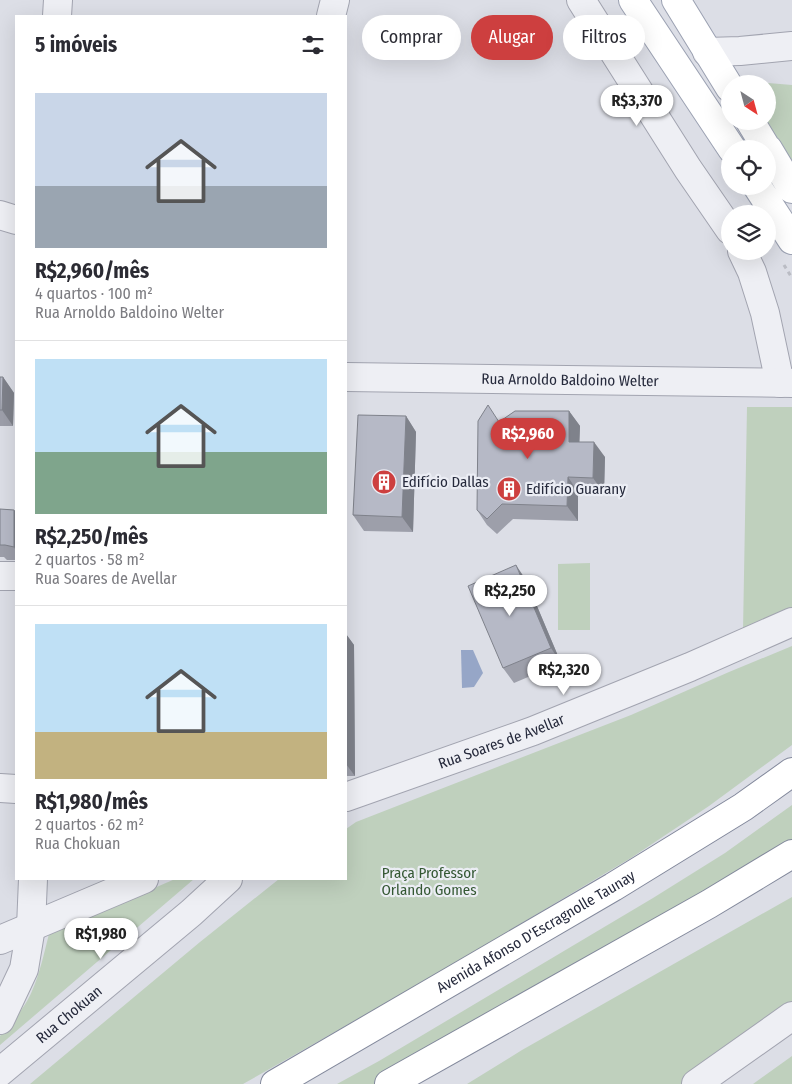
<!DOCTYPE html>
<html lang="pt">
<meta charset="utf-8">
<style>
body{margin:0;font-family:"Fira Sans Condensed",sans-serif;background:#f2f2f3;color:#2b2b33;height:100vh;display:flex;flex-direction:column;font-size:19px;white-space:nowrap}
*{box-sizing:border-box;margin:0}
p{font-size:16px;color:#7c7c81}
.icon{flex:none;width:28px;height:28px;fill:none;stroke:currentColor;stroke-width:2;stroke-linecap:round;stroke-linejoin:round}
.map{position:relative;flex:1;overflow:hidden}
.side{position:absolute;left:15px;top:15px;width:332px;height:865px;display:flex;flex-direction:column;background:#fff;border-radius:0px;box-shadow:0 5px 20px #0002}
.side>*{flex:none}
.banner{position:absolute;left:362px;top:15px;width:354px;height:45px;display:flex;gap:10px}
.needle{width:32px;rotate:144deg}
.controls{position:absolute;left:721px;top:75px;display:grid;gap:10px}
.controls a{display:grid;place-items:center;width:55px;height:55px;border-radius:50%;background:#fff;box-shadow:0 5px 20px #0002;font-size:25px}
.price{position:absolute;translate:-50% -42px;padding:0 11px;border-radius:18px;background:#fff;color:#222;font-size:16px;line-height:32px;filter:drop-shadow(0 1px 2px #0008)}
.price::after{content:'';position:absolute;left:50%;top:30px;width:15px;height:11px;margin-left:-8px;background:inherit;clip-path:polygon(0 0,100% 0,50% 100%)}
.price.selected{background:#cd3f3f;color:#fff}
ul{padding:0;list-style:none}
li{display:grid;align-content:center;gap:10px;height:265px;padding:0 20px}
li+li{border-top:1px solid #e1e1e2}
li span{display:grid;place-items:center;height:155px;border-radius:0px;color:#555}
li>.icon{margin-inline-start:auto}
span .icon{width:90px;height:90px;fill:#fffc;stroke-width:1}
li b{font-size:21px}
h2{display:flex;justify-content:space-between;align-items:center;height:60px;padding:0 20px;font-size:21px}
.tag{padding:0 18px;border-radius:22px;background:#fff;box-shadow:0 5px 20px #0002;font-size:18px;line-height:45px}
.tag.selected{background:#cd3f3f;color:#fff}
.map>svg:first-child{display:block}
.green{fill:#bfd0bd}
.water{fill:#96a6c7}
.lines{fill:none;stroke-linecap:round;stroke-linejoin:round}
.minor-casing{stroke:#a2a4b0;stroke-width:30}
.major-casing{stroke:#9ba1b2;stroke-width:30}
.highway-casing{stroke:#83899c;stroke-width:30}
.path{stroke:#babcc4;stroke-width:3;stroke-dasharray:4 4;stroke-linecap:butt}
.minor{stroke:#eeeff4;stroke-width:28}
.major{stroke:#fff;stroke-width:28}
.highway{stroke:#fff;stroke-width:28}
.wall{fill:#9d9faa}
.shaded-wall{fill:#7f828b}
.building{fill:#b6b9c6;stroke:#7f828b}
.labels{text-anchor:middle;dominant-baseline:central;stroke-width:4.5;stroke-linejoin:round;paint-order:stroke}
.street-label{font-size:15px;fill:#262a3c;stroke:#ebedf4}
.poi-label{font-size:15px;fill:#262a3c;stroke:#ebedf4;text-anchor:start}
.park-label{font-size:15px;fill:#345833;stroke:#ebedf4}
</style>
<div class="map">
<svg width="792" height="1084" viewBox="0 0 792 1084">
<rect width="100%" height="100%" fill="#dcdee6"/>
<path class="green" d="M 756,82 L 792,85 L 792,161 L 766,121 L 768,121 L 768,84 L 754,84 Z
M 747,407 L 792,407 L 792,610 L 743,631 Z
M 590,563 L 590,630 L 558,630 L 558,564 Z
M 792,646 L 792,745 L 709,806 L 631,858 L 423,982 L 243,1084 L 30,1084 L 200,942 L 279,879 L 346,879 L 346,829 L 356,822 L 631,715 L 729,672 Z
M 792,805 L 792,845 L 376,1084 L 337,1084 L 379,1061 L 653,898 L 725,853 Z
M 175,879 L 194,879 L 0,1045 L 0,1036 C 11,1024 26,1006 32,991 C 40,973 44,953 49,934 Z
M 792,897 L 792,1004 L 683,1084 L 467,1084 L 522,1050 Z
M 792,1056 L 792,1084 L 753,1084 Z"/>
<path class="water" d="M 461,650 L 473,650 L 483,673 L 474,687 L 462,688 Z"/>
<g class="lines">
<defs>
<g id="minor">
<path d="M 581,0 L 688,169 L 730,230"/>
<path d="M 57,16 L 58,0"/>
<path d="M 331,16 L 335,0"/>
<path d="M 707,52 L 740,51 L 792,46"/>
<path d="M 0,215 L 16,220"/>
<path d="M 742,251 L 752,272 L 765,313 L 780,383"/>
<path id="s1" d="M 346,377 L 792,383"/>
<path d="M 0,576 L 16,576"/>
<path d="M 0,788 L 16,789"/>
<path id="s2" d="M 346,797 L 533,731 L 690,667 L 792,622"/>
<path d="M 0,940 L 144,879"/>
<path d="M 0,1020 L 24,969 L 31,927 L 33,879"/>
<path id="s3" d="M 0,1072 L 191,913 L 228,879"/>
<path d="M 696,1084 L 792,1016"/>
</g>
<path id="major" d="M 633,0 L 732,149
M 676,0 L 730,88
M 750,121 L 767,149
M 768,149 L 792,189
M 757,186 L 792,240"/>
<g id="highway">
<path id="s4" d="M 275,1084 L 613,887 L 743,807 L 792,772"/>
<path d="M 389,1084 L 709,904 L 792,854"/>
</g>
</defs>
<use href="#minor" class="minor-casing"/>
<use href="#major" class="major-casing"/>
<use href="#highway" class="highway-casing"/>
<path class="path" d="M 784,265 L 792,278"/>
<use href="#minor" class="minor"/>
<use href="#major" class="major"/>
<use href="#highway" class="highway"/>
</g>
<path class="wall" d="M 0,377 L 3,377 L 14,393 L 13,426 L 0,426 L 0,427 Z
M 569,411 L 580,426 L 579,442 L 605,457 L 604,493 L 578,492 L 578,521 L 513,519 L 497,534 L 487,525 L 477,510 L 499,422 Z
M 406,416 L 416,432 L 413,532 L 364,531 L 353,515 Z
M 0,509 L 14,510 L 16,512 L 16,560 L 7,560 L 4,557 L 0,557 Z
M 526,580 L 561,663 L 514,683 L 503,668 Z
M 346,634 L 354,645 L 355,776 L 346,776 Z"/>
<path class="shaded-wall" d="M 3,377 L 14,393 L 13,426 L 2,410 Z
M 569,411 L 580,426 L 579,457 L 569,442 Z
M 406,416 L 416,432 L 413,532 L 402,517 Z
M 594,442 L 605,457 L 604,493 L 593,478 Z
M 568,477 L 578,492 L 578,521 L 567,506 Z
M 14,510 L 16,512 L 16,551 L 14,547 Z
M 516,565 L 526,580 L 561,663 L 551,648 Z
M 346,634 L 354,645 L 355,776 L 346,764 Z"/>
<path class="building" d="M 0,377 L 3,377 L 2,410 L 0,410 Z
M 488,405 L 499,422 L 515,411 L 569,411 L 569,442 L 594,442 L 593,478 L 568,477 L 567,506 L 502,504 L 487,519 L 477,510 L 478,421 Z
M 358,415 L 406,416 L 402,517 L 353,515 Z
M 0,509 L 14,510 L 14,547 L 5,545 L 0,545 Z
M 516,565 L 551,648 L 503,668 L 468,586 Z"/>
<defs>
<symbol id="building-disc" viewBox="-11 -11 22 22"><circle r="9.5" fill="#cd3f3f" stroke="#ebedf4"/><path d="M-4-6H4V6H1V3H-1V6H-4ZM-2.5-4.3h1.7v1.8h-1.7ZM.8-4.3h1.7v1.8H.8ZM-2.5-1h1.7V.8h-1.7ZM.8-1h1.7V.8H.8Z" fill="#fff"/></symbol>
</defs>
<g fill-rule="evenodd">
<use href="#building-disc" x="370" y="468" width="28" height="28"/>
<use href="#building-disc" x="495" y="475" width="28" height="28"/>
</g>
<g class="labels">
<g class="street-label">
<text stroke="none"><textPath href="#s1" startOffset="224">Rua Arnoldo Baldoino Welter</textPath></text>
<text stroke="none"><textPath href="#s2" startOffset="165">Rua Soares de Avellar</textPath></text>
<text stroke="none"><textPath href="#s4" startOffset="302">Avenida Afonso D'Escragnolle Taunay</textPath></text>
<text stroke="none"><textPath href="#s3" startOffset="90">Rua Chokuan</textPath></text>
</g>
<g class="poi-label">
<text x="402" y="482">Edifício Dallas</text>
<text x="526" y="489">Edifício Guarany</text>
</g>
<g class="park-label">
<text x="429" y="873">Praça Professor<tspan x="429" dy="17">Orlando Gomes</tspan></text>
</g>
</g>
</svg>
<div class="controls">
<a><svg class="needle" viewBox="-14 -14 28 28"><path d="M0-13l5 13h-10z" fill="#e53935"/><path d="M0 13l5-13h-10z" fill="#7c7c81"/></svg></a>
<a><svg class="icon" aria-label="locate" viewBox="0 0 24 24"><circle cx="12" cy="12" r="6"/><path d="M12 2v4M12 18v4M2 12h4M18 12h4"/></svg></a>
<a><svg class="icon" aria-label="layers" viewBox="0 0 24 24"><path d="M12 4l9 5-9 5-9-5zM3 14l9 5 9-5"/></svg></a>
</div>
<b class="price" style="left:637px;top:127px">R$3,370</b>
<b class="price selected" style="left:528px;top:460px">R$2,960</b>
<b class="price" style="left:510px;top:617px">R$2,250</b>
<b class="price" style="left:564px;top:696px">R$2,320</b>
<b class="price" style="left:101px;top:960px">R$1,980</b>
<div class="banner">
<a class="tag">Comprar</a>
<a class="tag selected">Alugar</a>
<a class="tag">Filtros</a>
</div>
<section class="side">
<h2>5 imóveis<svg class="icon" aria-label="filters" viewBox="0 0 24 24"><path d="M4 7h16M4 17h16"/><circle cx="9" cy="7" r="2"/><circle cx="15" cy="17" r="2"/></svg></h2>
<ul>
<li><span style="background:linear-gradient(#c9d6e8 60%,#9aa5b1 0)"><svg class="icon" aria-label="home" viewBox="0 0 24 24"><path d="M3 11l9-7 9 7M6 9v11h12V9"/></svg></span><div><b>R$2,960/mês</b><p>4 quartos · 100 m²</p><p>Rua Arnoldo Baldoino Welter</p></div></li>
<li><span style="background:linear-gradient(#bfe0f5 60%,#7fa58c 0)"><svg class="icon" aria-label="home" viewBox="0 0 24 24"><path d="M3 11l9-7 9 7M6 9v11h12V9"/></svg></span><div><b>R$2,250/mês</b><p>2 quartos · 58 m²</p><p>Rua Soares de Avellar</p></div></li>
<li><span style="background:linear-gradient(#bfe0f5 70%,#c2b280 0)"><svg class="icon" aria-label="home" viewBox="0 0 24 24"><path d="M3 11l9-7 9 7M6 9v11h12V9"/></svg></span><div><b>R$1,980/mês</b><p>2 quartos · 62 m²</p><p>Rua Chokuan</p></div></li>
</ul>
</section>
</div>
